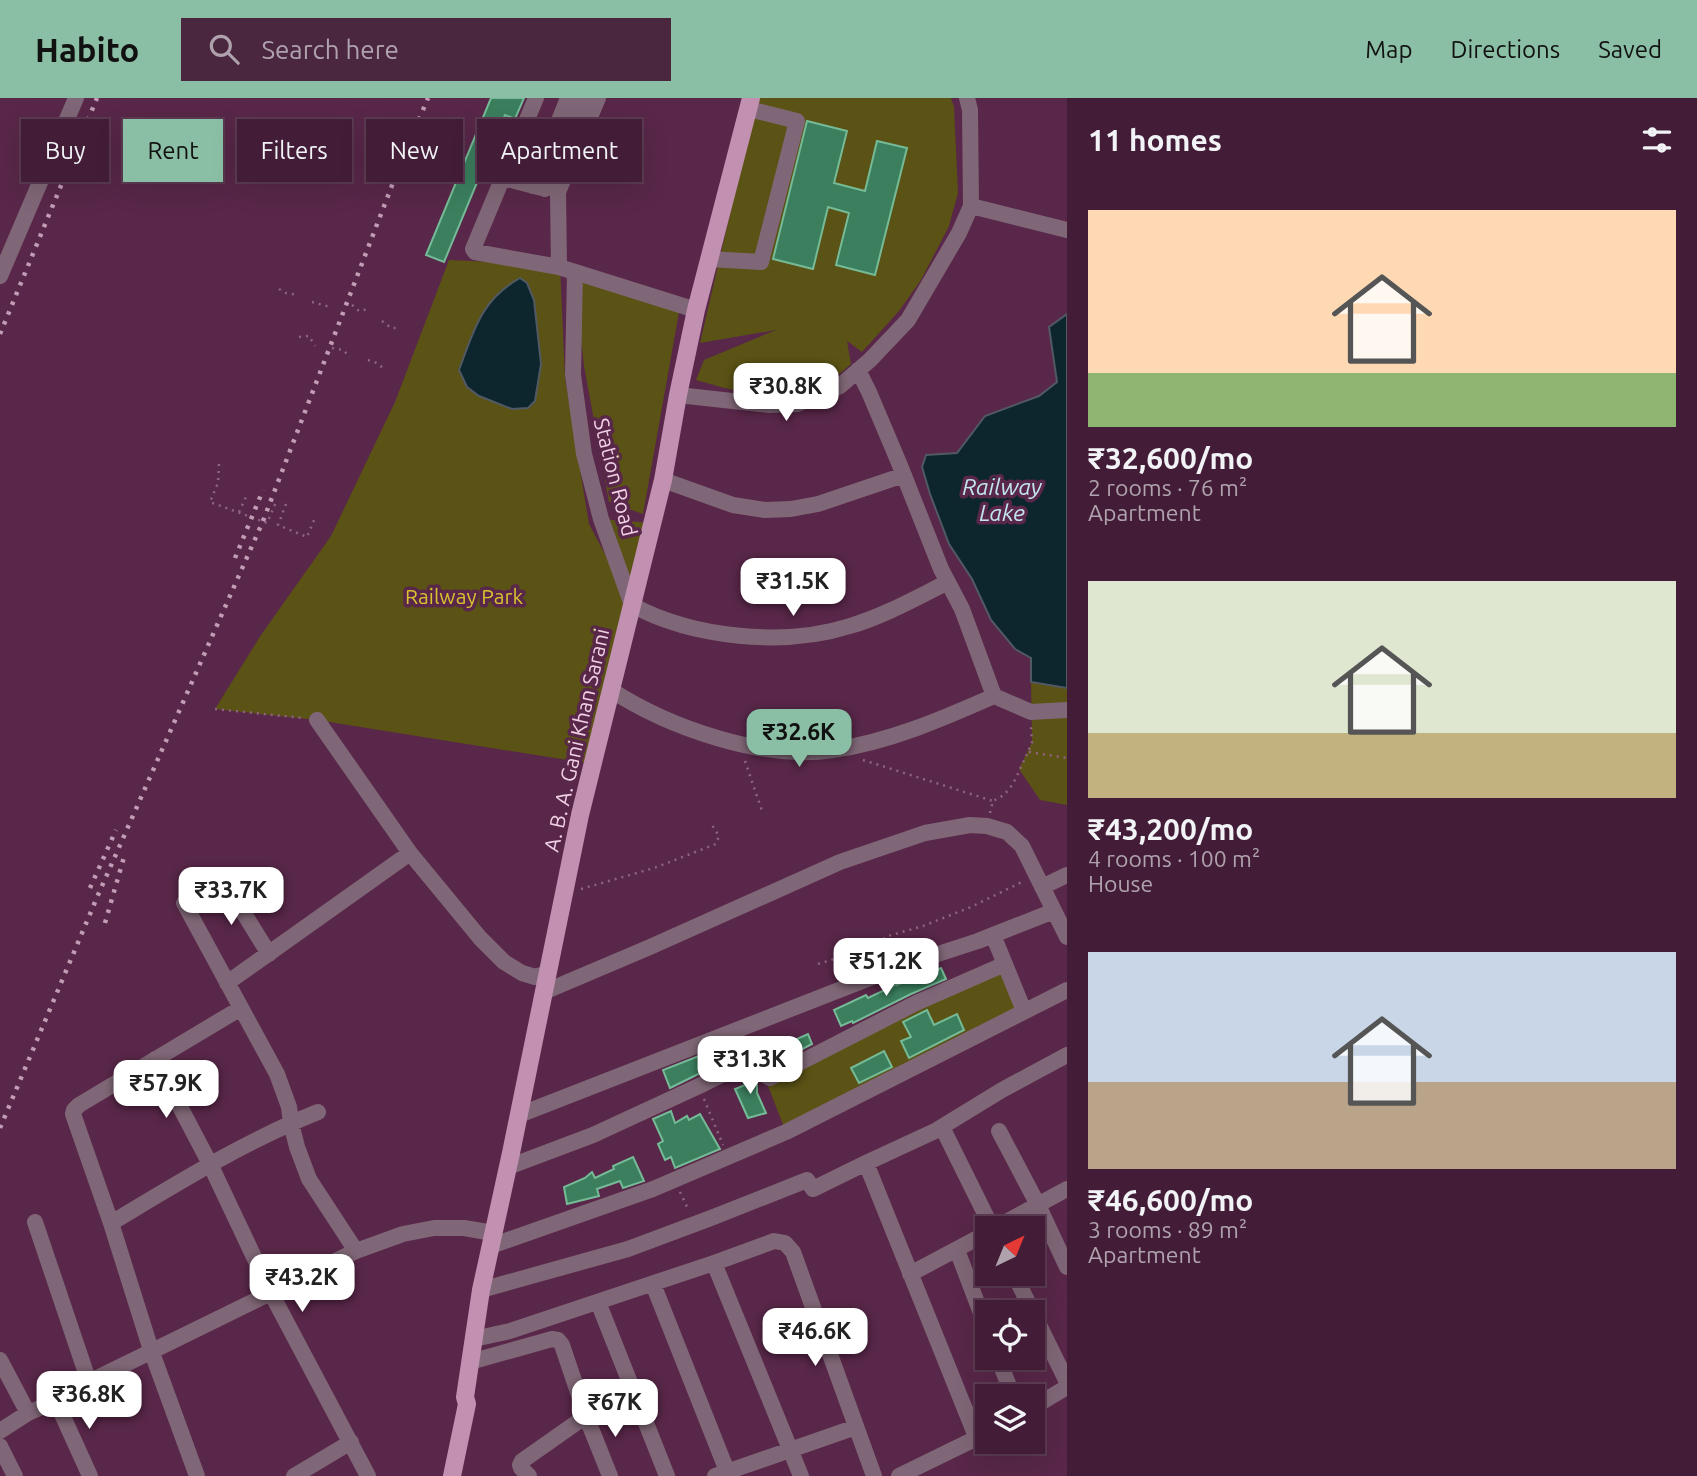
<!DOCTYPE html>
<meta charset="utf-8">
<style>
body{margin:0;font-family:Ubuntu,sans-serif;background:#4a263f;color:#f1f3f6;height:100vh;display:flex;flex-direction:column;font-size:26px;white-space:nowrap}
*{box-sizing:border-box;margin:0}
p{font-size:23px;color:#afa2ad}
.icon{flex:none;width:38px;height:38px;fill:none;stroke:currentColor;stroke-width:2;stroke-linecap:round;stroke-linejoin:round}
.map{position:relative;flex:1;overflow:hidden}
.details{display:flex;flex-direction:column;background:#431d37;width:630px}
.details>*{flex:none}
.hud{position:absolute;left:21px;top:21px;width:665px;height:63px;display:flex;gap:14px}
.needle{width:46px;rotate:43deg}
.buttons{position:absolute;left:975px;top:1118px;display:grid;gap:14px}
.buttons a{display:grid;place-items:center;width:70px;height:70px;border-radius:0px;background:#431d37;box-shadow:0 7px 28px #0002,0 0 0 2px #5b3b52;font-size:35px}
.price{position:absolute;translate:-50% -60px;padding:0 16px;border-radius:14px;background:#fff;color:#222;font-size:23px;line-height:46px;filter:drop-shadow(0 2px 4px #0008)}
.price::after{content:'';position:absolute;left:50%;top:42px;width:21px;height:16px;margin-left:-10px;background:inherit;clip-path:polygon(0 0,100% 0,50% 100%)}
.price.active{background:#8abfa5;color:#111}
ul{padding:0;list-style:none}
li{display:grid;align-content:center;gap:14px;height:371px;padding:0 21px}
li span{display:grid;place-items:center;height:217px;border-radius:0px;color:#555}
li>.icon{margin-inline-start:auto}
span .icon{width:126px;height:126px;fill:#fffc;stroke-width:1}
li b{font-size:30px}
h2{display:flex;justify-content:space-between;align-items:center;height:84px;padding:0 21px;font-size:30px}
.chip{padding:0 24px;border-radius:0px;background:#431d37;box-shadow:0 7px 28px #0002,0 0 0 2px #5b3b52;font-size:24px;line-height:63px}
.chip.active{background:#8abfa5;color:#111}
header{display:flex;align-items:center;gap:42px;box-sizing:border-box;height:98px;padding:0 35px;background:#8abfa5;color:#111}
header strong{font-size:33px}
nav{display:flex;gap:38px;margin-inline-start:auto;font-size:24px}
.search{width:490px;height:63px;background:#4a263f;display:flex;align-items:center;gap:18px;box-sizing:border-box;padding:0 24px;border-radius:0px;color:#afa2ad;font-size:26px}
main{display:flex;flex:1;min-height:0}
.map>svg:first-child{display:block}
.green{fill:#5b5215}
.water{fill:#0d262d;stroke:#515964;stroke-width:2}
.building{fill:#3b7f5e;stroke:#76bb97;stroke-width:2}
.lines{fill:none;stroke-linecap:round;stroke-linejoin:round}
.path{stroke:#906481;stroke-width:2.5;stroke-dasharray:2 5;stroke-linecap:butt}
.minor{stroke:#806777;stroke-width:16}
.major{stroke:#c290b0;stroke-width:18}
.rail{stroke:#c29db5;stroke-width:4.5;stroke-dasharray:3.5 7;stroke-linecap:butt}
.labels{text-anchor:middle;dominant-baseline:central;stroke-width:7;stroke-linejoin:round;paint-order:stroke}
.street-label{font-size:21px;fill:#f1d1e5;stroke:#592749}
.park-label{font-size:21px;fill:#d7c230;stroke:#592749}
.water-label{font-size:23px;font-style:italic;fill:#c3e5f1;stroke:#592749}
</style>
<header>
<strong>Habito</strong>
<div class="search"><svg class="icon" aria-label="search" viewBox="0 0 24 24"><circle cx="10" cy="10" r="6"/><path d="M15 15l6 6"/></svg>Search here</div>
<nav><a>Map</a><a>Directions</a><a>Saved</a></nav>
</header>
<main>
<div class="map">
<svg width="1067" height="1378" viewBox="0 0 1067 1378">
<rect width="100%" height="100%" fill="#592749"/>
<path class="green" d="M 757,0 L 951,0 L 954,9 L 958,95 L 949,128 L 921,182 L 899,213 L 862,254 L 847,243 L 851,266 C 844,272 837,278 830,283 C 790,310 738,294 696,282 L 704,262 L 776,232 L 700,245 Z
M 449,162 L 560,167 L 565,280 L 589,426 L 629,501 L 601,421 L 652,425 L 592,666 L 317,622 L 215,611 L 261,537 L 331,438 L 395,304 Z
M 582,184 L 681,203 L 643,416 L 609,404 L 584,268 L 580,230 Z
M 1031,584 L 1067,590 L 1067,707 L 1040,702 L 1019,671 L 1032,644 Z
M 1004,866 L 1023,912 L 786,1034 L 766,983 Z"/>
<path class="water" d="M 520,180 L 527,185 L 534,202 L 541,266 L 535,303 L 528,310 L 512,311 L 479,298 L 467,289 L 459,272 C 474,232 481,202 520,180 Z
M 1067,216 L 1067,590 L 1031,584 L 1031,560 L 1015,551 L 991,522 L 972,481 L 949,446 L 930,396 L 922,369 L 926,357 L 957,355 L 985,318 L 1039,298 L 1057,284 L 1049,229 Z"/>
<path class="building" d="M 491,0 L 524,0 L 515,21 L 505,17 L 444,164 L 426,157 Z
M 807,23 L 847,33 L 834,85 L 865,93 L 877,43 L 907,50 L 875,177 L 836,167 L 849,115 L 828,109 L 813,171 L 773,161 Z
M 941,870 L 946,881 L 911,896 L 853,925 L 852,923 L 841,928 L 834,912 L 866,897 L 868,900 L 897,886 L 897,887 L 915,879 L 916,881 Z
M 927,912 L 934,927 L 957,916 L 964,932 L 909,960 L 901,943 L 911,939 L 903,924 Z
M 808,936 L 812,946 L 772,967 L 763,954 L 760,952 L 752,951 L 772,941 L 777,950 Z
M 742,941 L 747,952 L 670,990 L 663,972 Z
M 884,953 L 892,969 L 859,985 L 851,970 Z
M 752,973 L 757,987 L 757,995 L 766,1015 L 748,1020 L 735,991 L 745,987 L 740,979 Z
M 671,1013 L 675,1025 L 687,1018 L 689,1022 L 700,1016 L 720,1051 L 675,1070 L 671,1059 L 665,1062 L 658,1046 L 663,1043 L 653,1021 Z
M 633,1059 L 644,1083 L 623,1090 L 620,1083 L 597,1091 L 599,1098 L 567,1106 L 564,1089 L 585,1080 L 592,1074 L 595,1080 L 614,1071 L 613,1068 Z"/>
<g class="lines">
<path class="path" d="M 279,191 L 286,195 L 298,197
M 312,204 L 330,209
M 352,207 L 359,213 L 369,211
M 382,223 L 391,230 L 399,230
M 299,239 L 309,238 L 315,248
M 332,250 L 343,252 L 350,259
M 368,262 L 377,265 L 383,270
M 219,366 L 218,385 L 210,404 L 267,425 L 277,402
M 286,406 L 278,427 L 307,439 L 315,420
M 239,414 L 246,399
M 215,611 L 303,620
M 1029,654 L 1067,660
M 863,662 L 993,703
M 745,663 L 762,713
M 990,715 L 993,703 L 1004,697 L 1010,690 L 1016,680 L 1032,645 L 1031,627
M 581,791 L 654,770 L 716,746 L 719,738 L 712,727
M 818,866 L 863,852 L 888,838 L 923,828 L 971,809 L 1024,783
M 704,1001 L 723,1047
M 680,1094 L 689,1113"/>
<path class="minor" d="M 536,0 L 473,151 L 475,154 L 559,169 L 696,212
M 503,80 L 542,90
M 533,88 L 568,0
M 545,91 L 581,0
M 971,108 L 1067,132
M 709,161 L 761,164 L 797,23 L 749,11
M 559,169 L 558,94 L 598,0
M 575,174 L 573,277 L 584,356 L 601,421 L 632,507 C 693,540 784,549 850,528 C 884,518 916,500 948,484
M 0,178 L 76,0
M 858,272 L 869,294 L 899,365 L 941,471 L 962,511 L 994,598 L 1031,614 L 1067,612
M 678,297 L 769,307 L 797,306 L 840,288 L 870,262 L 908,222 L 959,135 L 971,108 L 970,12 L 967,0
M 663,382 L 733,407 L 765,412 L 791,411 L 818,406 L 904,377
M 611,592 C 668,629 763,663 833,652 C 889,644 942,621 994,598
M 317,622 L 410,755 L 480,840 L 504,864 L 522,875 L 535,879 L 547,875
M 224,783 L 269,856
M 1042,789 L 1067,777
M 184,805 L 277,976 L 289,1009 L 291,1025 L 297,1049 L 309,1081 L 356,1153
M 993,837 L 1024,913
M 227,885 L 410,755
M 544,894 L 650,849 L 840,764 L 925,735 L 970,727 L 987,728 L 1007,734 L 1022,748 L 1067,839
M 155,961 L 210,1066 L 271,1195 L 368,1378
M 519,1017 L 898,869 L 978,843 L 1054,813
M 942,1029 L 992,1130
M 999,1033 L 1038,1107 L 1067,1169
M 866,1065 L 977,1341
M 508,1069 L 593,1037 L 699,988 L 751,962 L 756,962 C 762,967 763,978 770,980 L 916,905 L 1005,866
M 35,1124 L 89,1284 L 356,1153 L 403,1136 L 434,1130 L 464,1130 L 493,1135
M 111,1125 C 178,1085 245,1043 318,1014
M 995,1130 L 1067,1091
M 491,1148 L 653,1091 L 786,1034 L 1067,892
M 957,1152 L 987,1231
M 714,1165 L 801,1378
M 910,1176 L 987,1135
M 1014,1176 L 1067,1284
M 653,1186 L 729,1378
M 481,1192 L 628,1151 L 711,1120 L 807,1082 L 813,1091 L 866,1065 L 935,1033 L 1002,992 L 1067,957
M 598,1204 L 667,1378
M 474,1241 L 510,1233 L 714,1165 L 774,1143 L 785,1145 L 793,1154 L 874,1378
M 998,1260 L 1013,1298
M 0,1262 L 28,1315 L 56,1303 L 89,1284
M 470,1264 L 552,1241 L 558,1242 L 562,1247 L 586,1318 L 522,1363 L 520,1367 L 521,1370 L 529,1378
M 56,1303 L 90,1378
M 1032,1310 L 1067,1289
M 586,1318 L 610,1378
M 0,1333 L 28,1315
M 0,1348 L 15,1378
M 197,1378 L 151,1252 L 111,1125 L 73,1016 L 74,1012 L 79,1007 L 241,910
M 294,1378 L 351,1344
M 715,1378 L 856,1329
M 899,1378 L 987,1335"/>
<path class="major" d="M 452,1378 L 467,1306 L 465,1299 L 481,1192 L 511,1055 L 580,717 L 663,382 L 678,297 L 696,212 L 751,0"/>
<path class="rail" d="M 0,236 L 97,0
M 235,460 L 263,392
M 90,790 L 116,732
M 105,825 L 124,759
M 0,1030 L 98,797 L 263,423 L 401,64 L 428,0"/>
</g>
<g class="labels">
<g class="street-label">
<text transform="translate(616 379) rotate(76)">Station Road</text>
<text transform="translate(576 642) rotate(-77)">A. B. A. Gani Khan Sarani</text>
</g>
<g class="park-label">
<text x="464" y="498">Railway Park</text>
</g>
<g class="water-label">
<text x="1002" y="388">Railway<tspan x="1002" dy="26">Lake</tspan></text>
</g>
</g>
</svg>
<div class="buttons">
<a><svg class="needle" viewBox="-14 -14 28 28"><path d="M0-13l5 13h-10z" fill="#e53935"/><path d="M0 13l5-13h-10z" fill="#afa2ad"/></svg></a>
<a><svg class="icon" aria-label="locate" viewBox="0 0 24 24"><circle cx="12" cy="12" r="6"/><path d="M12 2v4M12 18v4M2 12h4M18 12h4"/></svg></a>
<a><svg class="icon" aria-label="layers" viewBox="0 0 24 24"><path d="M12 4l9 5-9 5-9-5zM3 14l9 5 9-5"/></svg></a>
</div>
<b class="price" style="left:786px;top:325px">₹30.8K</b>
<b class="price" style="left:793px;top:520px">₹31.5K</b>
<b class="price active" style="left:799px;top:671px">₹32.6K</b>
<b class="price" style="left:231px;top:829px">₹33.7K</b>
<b class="price" style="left:886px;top:900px">₹51.2K</b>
<b class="price" style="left:750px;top:998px">₹31.3K</b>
<b class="price" style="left:166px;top:1022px">₹57.9K</b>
<b class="price" style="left:302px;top:1216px">₹43.2K</b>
<b class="price" style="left:815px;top:1270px">₹46.6K</b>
<b class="price" style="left:89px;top:1333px">₹36.8K</b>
<b class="price" style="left:615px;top:1341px">₹67K</b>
<div class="hud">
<a class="chip">Buy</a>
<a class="chip active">Rent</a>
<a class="chip">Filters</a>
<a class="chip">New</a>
<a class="chip">Apartment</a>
</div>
</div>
<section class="details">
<h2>11 homes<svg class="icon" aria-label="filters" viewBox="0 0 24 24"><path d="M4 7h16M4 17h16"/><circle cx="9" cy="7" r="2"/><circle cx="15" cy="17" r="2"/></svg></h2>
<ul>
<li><span style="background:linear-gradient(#ffd9b3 75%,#8fb573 0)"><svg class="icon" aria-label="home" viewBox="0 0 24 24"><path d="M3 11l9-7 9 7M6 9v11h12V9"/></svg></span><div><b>₹32,600/mo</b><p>2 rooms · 76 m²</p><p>Apartment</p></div></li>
<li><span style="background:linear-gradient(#dfe7d0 70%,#c2b280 0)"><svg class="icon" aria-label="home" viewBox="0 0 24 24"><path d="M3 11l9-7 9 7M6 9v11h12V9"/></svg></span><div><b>₹43,200/mo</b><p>4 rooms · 100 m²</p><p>House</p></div></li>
<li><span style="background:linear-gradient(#c9d6e8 60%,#b9a48a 0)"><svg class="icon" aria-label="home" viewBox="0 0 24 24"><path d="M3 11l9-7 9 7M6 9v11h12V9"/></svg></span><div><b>₹46,600/mo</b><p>3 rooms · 89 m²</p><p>Apartment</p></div></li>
</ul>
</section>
</main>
